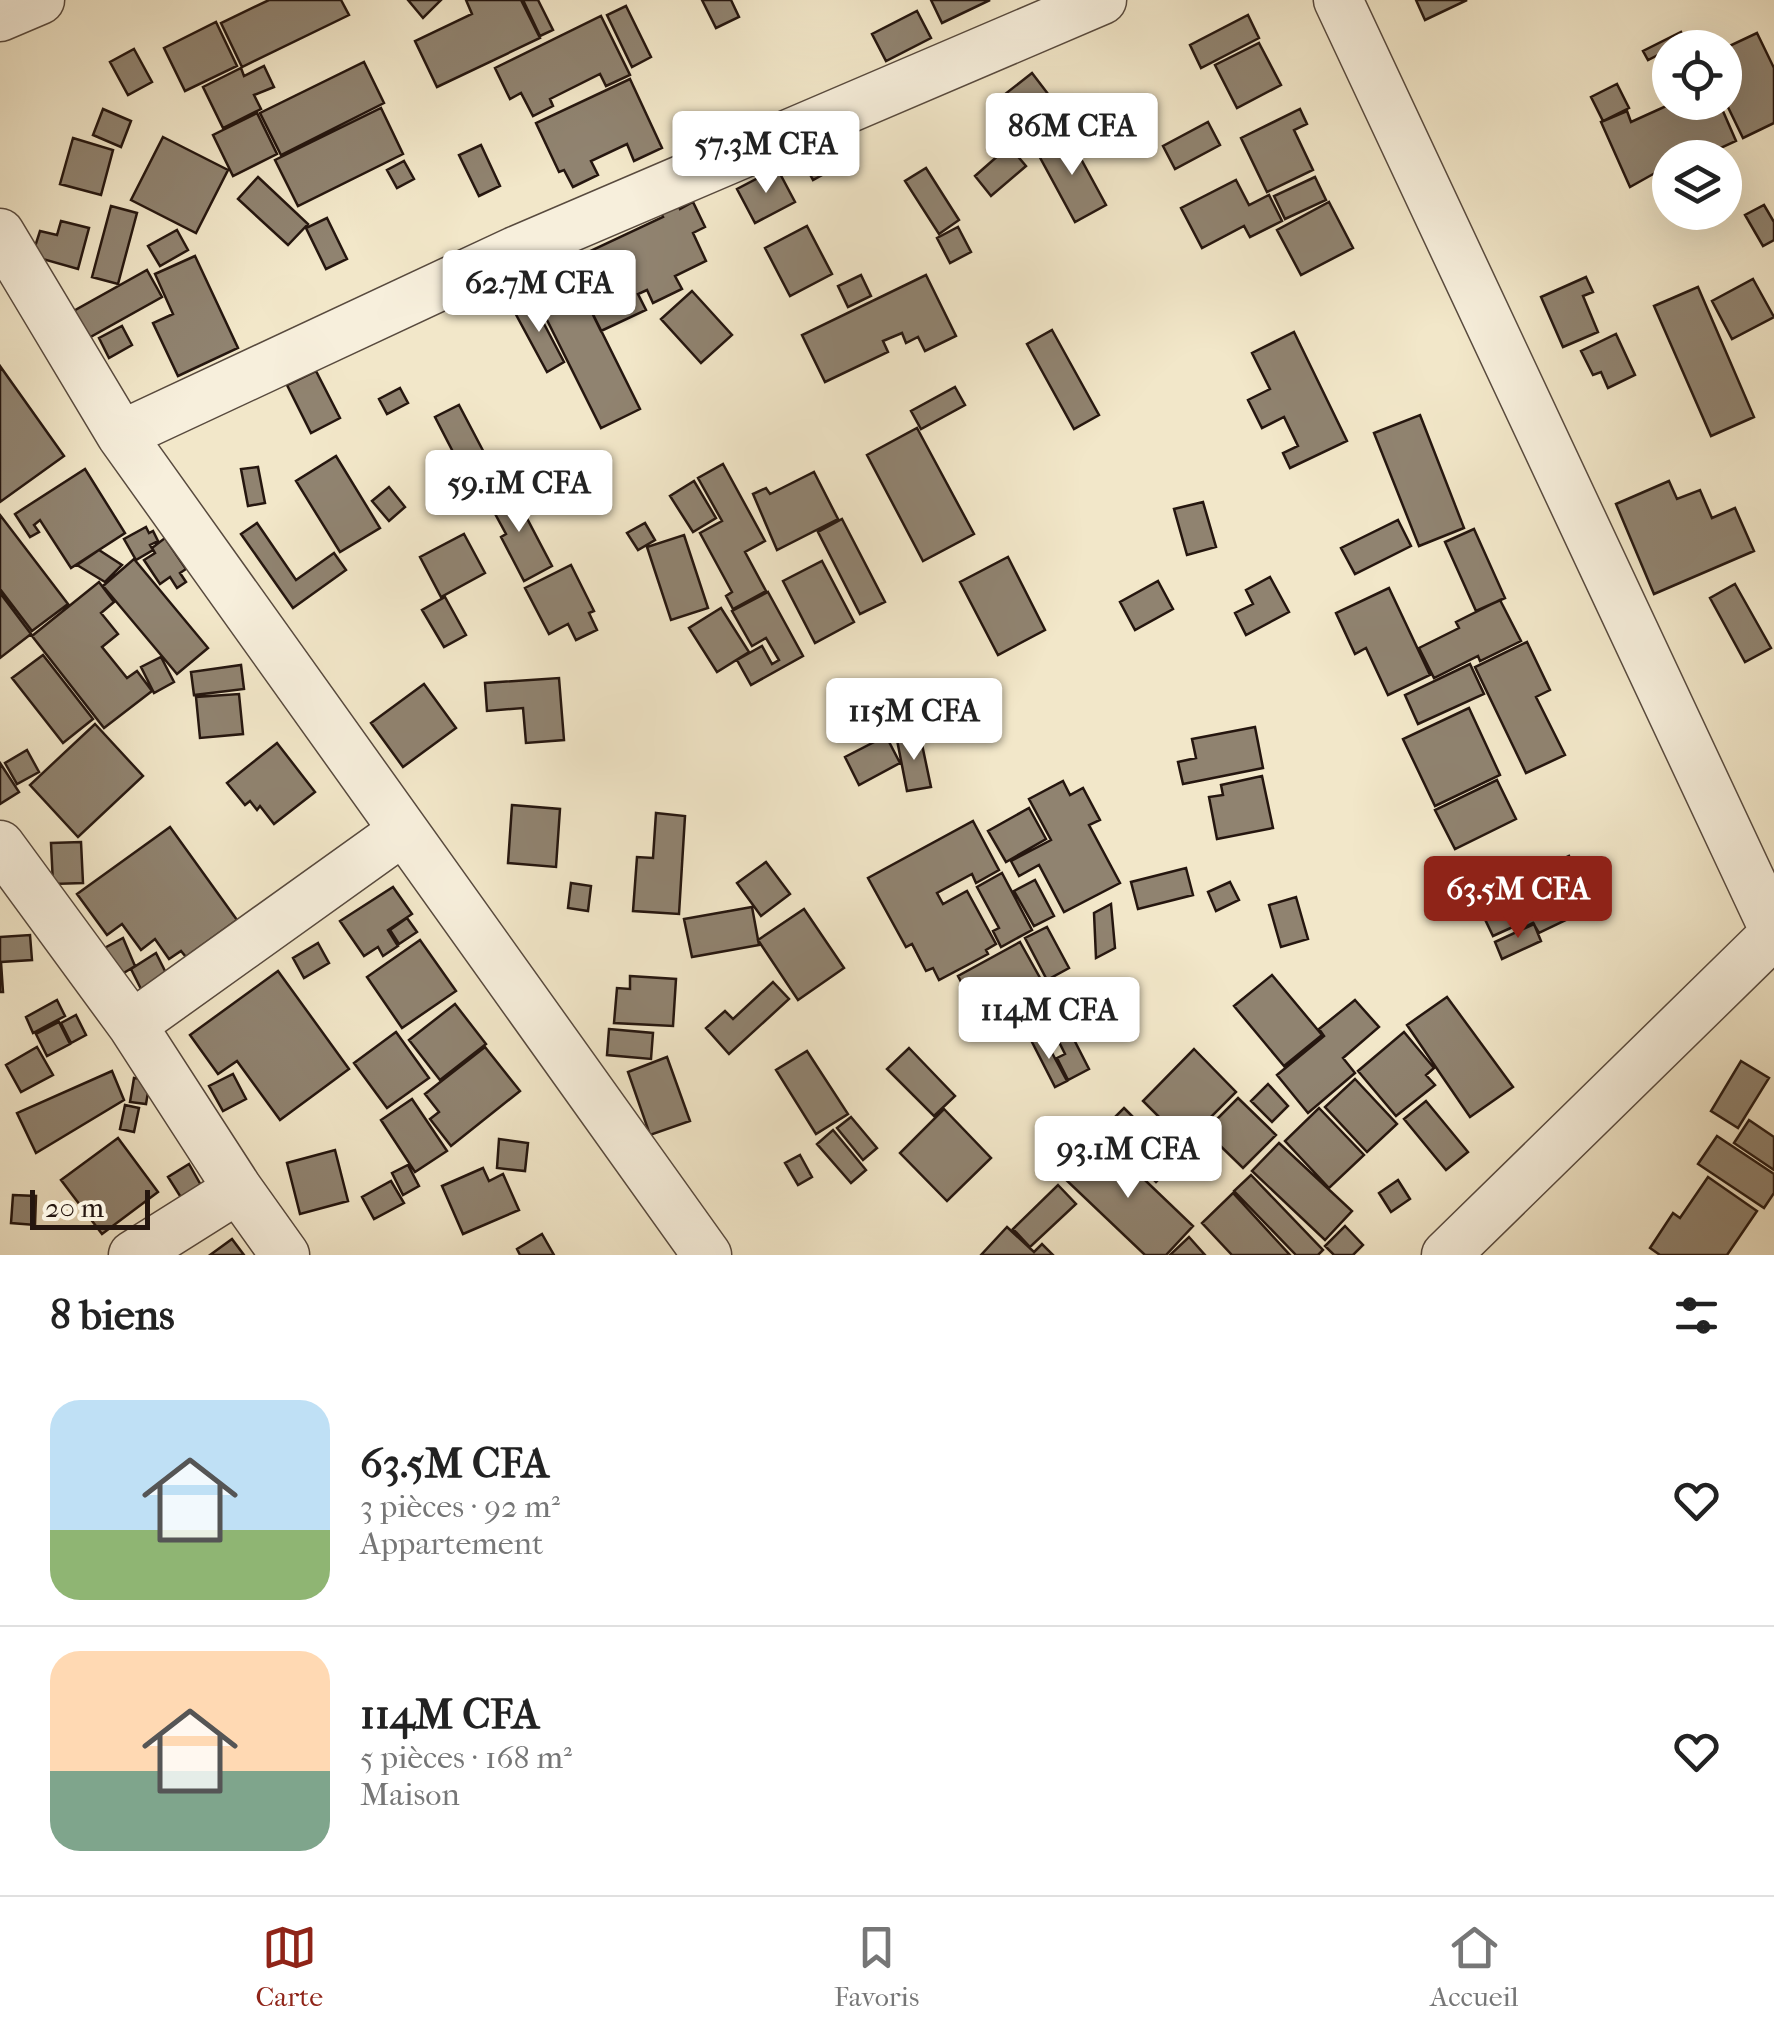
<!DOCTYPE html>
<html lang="fr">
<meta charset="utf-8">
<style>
body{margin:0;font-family:"IM FELL French Canon",serif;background:#f2f2f2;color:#222;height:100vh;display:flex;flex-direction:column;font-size:38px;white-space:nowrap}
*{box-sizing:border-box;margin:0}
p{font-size:32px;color:#767676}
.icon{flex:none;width:55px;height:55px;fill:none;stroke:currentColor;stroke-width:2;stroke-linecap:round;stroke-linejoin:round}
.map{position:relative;height:1255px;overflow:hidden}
.drawer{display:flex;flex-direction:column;background:#fff;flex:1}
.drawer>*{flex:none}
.controls{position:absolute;left:1652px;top:30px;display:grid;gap:20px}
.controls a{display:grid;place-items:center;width:90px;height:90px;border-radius:50%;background:#fff;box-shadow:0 10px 40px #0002;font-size:50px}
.scale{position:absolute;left:30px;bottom:25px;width:120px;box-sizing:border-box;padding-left:10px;border:5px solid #25160f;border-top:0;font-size:28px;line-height:35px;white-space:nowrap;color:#25160f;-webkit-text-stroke:8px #f7efdc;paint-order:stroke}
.price{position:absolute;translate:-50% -85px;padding:0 22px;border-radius:10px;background:#fff;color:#222;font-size:32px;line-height:65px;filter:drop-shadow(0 2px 5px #0008)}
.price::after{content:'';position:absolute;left:50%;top:60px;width:30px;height:22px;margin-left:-15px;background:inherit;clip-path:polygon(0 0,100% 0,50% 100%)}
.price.active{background:#8f2418;color:#fff}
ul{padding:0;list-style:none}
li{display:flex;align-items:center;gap:30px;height:250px;padding:0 50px}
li+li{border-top:2px solid #e0e0e0}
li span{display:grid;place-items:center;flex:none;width:280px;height:200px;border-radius:30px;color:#555}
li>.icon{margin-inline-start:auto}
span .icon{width:120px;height:120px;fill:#fffc;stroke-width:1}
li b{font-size:42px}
h2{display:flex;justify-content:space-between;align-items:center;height:120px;padding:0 50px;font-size:42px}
.dock{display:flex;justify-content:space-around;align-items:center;height:140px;border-top:2px solid #e0e0e0;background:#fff;font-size:28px;color:#767676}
.dock a{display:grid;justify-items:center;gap:5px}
.dock .active{color:#8f2418}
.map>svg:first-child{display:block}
.building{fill:#908370;stroke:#25160f;stroke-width:2.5}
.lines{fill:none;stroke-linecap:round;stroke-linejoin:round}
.minor-casing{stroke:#584a3e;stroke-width:51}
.minor{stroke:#f7efdc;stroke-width:48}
</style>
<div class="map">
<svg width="1774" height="1255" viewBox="0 0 1774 1255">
<rect width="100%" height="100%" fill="#f2e7c9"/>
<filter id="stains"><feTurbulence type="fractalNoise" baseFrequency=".002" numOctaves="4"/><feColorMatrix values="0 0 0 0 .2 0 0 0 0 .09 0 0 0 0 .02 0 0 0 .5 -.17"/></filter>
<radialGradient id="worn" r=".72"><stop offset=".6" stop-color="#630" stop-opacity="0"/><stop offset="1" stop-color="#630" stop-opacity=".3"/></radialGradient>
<path class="building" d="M 269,0 L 341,0 L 349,15 L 242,67 L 221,23 Z
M 408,0 L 441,0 L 423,18 Z
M 466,0 L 521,0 L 540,38 L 437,87 L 415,41 L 472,14 Z
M 523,0 L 538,0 L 553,30 L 540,36 Z
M 702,0 L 731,0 L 739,17 L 716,28 Z
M 931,0 L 990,0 L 942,23 Z
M 1416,0 L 1467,0 L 1425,20 Z
M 626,6 L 651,57 L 632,67 L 607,15 Z
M 917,11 L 931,38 L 886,61 L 872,34 Z
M 1248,15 L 1259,38 L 1201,68 L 1190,45 Z
M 601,16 L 630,75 L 606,86 L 600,74 L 550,99 L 553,106 L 533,116 L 521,93 L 510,99 L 495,68 Z
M 216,22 L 237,66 L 185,91 L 164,48 Z
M 1681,32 L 1689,48 L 1670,48 L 1670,69 L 1660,54 L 1648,60 L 1643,51 Z
M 1757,33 L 1774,68 L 1774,123 L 1743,138 L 1725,101 L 1725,48 Z
M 1259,43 L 1281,85 L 1237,108 L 1215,65 Z
M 134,49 L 152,82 L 128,95 L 110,62 Z
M 364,62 L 384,103 L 281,155 L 260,113 Z
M 264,66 L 274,87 L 254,95 L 261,109 L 223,128 L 203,87 L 241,68 L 244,76 Z
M 1032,73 L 1071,124 L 1034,153 L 995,102 Z
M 630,79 L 662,148 L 634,161 L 627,144 L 591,161 L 598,175 L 573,187 L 564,170 L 559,172 L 536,123 Z
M 1617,84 L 1629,108 L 1603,121 L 1591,97 Z
M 1675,102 L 1719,102 L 1736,141 L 1699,158 L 1670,158 L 1670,170 L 1656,176 L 1655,173 L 1630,187 L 1601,122 L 1627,111 L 1631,122 Z
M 381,108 L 403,154 L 298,206 L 275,160 Z
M 103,109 L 131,121 L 121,147 L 93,135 Z
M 1300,109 L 1307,124 L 1294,130 L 1313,170 L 1267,192 L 1241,138 Z
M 257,113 L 277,154 L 233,176 L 213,135 Z
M 1208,122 L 1220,145 L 1175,169 L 1163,146 Z
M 1068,135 L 1106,205 L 1075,222 L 1037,152 Z
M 163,137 L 228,170 L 196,233 L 131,200 Z
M 73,138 L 113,150 L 101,195 L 60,184 Z
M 481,145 L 500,186 L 479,196 L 459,155 Z
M 1009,146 L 1026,166 L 991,196 L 975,176 Z
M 822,148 L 833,169 L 813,180 L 802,159 Z
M 404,161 L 414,179 L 397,188 L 387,170 Z
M 777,168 L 795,202 L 755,223 L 737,189 Z
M 926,168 L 959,220 L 939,234 L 905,181 Z
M 258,177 L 308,224 L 288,245 L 238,199 Z
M 1315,177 L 1326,200 L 1285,219 L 1274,196 Z
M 1236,180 L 1249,205 L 1269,195 L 1282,221 L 1250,237 L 1244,226 L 1202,248 L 1181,208 Z
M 675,197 L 680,209 L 693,202 L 705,227 L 693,233 L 706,261 L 675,276 L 682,289 L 653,303 L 647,290 L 638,294 L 646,310 L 601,331 L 567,262 L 663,217 L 657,206 Z
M 1329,202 L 1353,248 L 1301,275 L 1277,230 Z
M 1764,205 L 1774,222 L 1774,240 L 1763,246 L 1745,215 Z
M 111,206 L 137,213 L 118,284 L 92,277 Z
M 327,218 L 347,259 L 326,269 L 306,228 Z
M 61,221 L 89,228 L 78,269 L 32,256 L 40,231 L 57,235 Z
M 807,226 L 832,274 L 790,296 L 765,248 Z
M 958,227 L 971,252 L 950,263 L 937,238 Z
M 177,230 L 188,250 L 160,266 L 148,246 Z
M 195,256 L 238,348 L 178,376 L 153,323 L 173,314 L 155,274 Z
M 567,262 L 640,409 L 601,428 L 528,282 Z
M 147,270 L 162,297 L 85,340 L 70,313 Z
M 861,275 L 871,296 L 848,307 L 838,286 Z
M 926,275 L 956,336 L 925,351 L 918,337 L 906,343 L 902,333 L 883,341 L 888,352 L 825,382 L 802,335 Z
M 1586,277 L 1593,292 L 1583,296 L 1598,332 L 1563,347 L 1541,297 Z
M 1753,279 L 1774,317 L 1732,339 L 1712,301 Z
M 1698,287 L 1754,417 L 1711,436 L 1654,306 Z
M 692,291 L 732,335 L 701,363 L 661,319 Z
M 531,299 L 564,362 L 547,372 L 513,309 Z
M 122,326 L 132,345 L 109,358 L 99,338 Z
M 1052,330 L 1099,415 L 1074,429 L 1027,344 Z
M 1294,332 L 1347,441 L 1290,468 L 1283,453 L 1298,446 L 1284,417 L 1262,428 L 1248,400 L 1270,389 L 1252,353 Z
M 1616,334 L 1635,375 L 1608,388 L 1601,372 L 1593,375 L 1581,351 Z
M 0,366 L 64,456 L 0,502 Z
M 316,371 L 340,418 L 311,433 L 287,385 Z
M 955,387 L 965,405 L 921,429 L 911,411 Z
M 400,388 L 408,403 L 387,414 L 379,399 Z
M 459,405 L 490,464 L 466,477 L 435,417 Z
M 1420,415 L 1464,528 L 1419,546 L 1374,433 Z
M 917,428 L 974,534 L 923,561 L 867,455 Z
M 336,456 L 380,528 L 340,552 L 296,481 Z
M 723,464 L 765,541 L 745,552 L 766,591 L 733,609 L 726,596 L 732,592 L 700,533 L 722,521 L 698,478 Z
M 258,467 L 265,503 L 248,506 L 241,469 Z
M 85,469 L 125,533 L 71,568 L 40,520 L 34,525 L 39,532 L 30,537 L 15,514 Z
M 814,472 L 838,519 L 777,550 L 753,494 L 766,488 L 770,494 Z
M 694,481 L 716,518 L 693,532 L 670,496 Z
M 1669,481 L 1677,499 L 1700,490 L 1712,518 L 1735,508 L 1754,551 L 1654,594 L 1616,504 Z
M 510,486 L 552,566 L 524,581 L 501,537 L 506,534 L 487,499 Z
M 389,487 L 405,507 L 389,521 L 372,501 Z
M 1203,502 L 1216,547 L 1187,555 L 1174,509 Z
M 0,515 L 68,604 L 32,631 L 0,589 Z
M 842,519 L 885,602 L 860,614 L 818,532 Z
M 1398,520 L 1411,546 L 1355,574 L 1341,548 Z
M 257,523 L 296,580 L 334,553 L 346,570 L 293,608 L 241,534 Z
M 645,523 L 655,540 L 638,550 L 627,533 Z
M 146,527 L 149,533 L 153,531 L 158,541 L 150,545 L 153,550 L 136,560 L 124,539 Z
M 1474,529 L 1505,598 L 1476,611 L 1445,542 Z
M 464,534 L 485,573 L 441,597 L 420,557 Z
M 684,535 L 708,608 L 671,620 L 647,547 Z
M 165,538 L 186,569 L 180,573 L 186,582 L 177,588 L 170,577 L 160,584 L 144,560 L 155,553 L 152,548 Z
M 99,550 L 122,565 L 105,582 L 77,565 Z
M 1008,557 L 1045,630 L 998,655 L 960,582 Z
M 134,559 L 208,648 L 177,674 L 103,586 Z
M 822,561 L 854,622 L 815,643 L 783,581 Z
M 571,565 L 594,611 L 589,613 L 597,630 L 576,640 L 568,624 L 549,634 L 525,588 Z
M 1270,577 L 1289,612 L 1246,635 L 1235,613 L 1253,604 L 1246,590 Z
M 1158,581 L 1173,609 L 1135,630 L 1120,602 Z
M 99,582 L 114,602 L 101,613 L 118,634 L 102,647 L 127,678 L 137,671 L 152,691 L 104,728 L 32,636 Z
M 1735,584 L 1771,648 L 1745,662 L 1710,598 Z
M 1389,588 L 1430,675 L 1388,695 L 1366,648 L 1355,654 L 1336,613 Z
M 768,592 L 803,656 L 751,685 L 737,660 L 762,646 L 772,664 L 779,660 L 766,638 L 752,646 L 732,611 Z
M 0,593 L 31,634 L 0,658 Z
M 445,597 L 466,635 L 444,647 L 422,610 Z
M 1500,600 L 1521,641 L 1480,661 L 1478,656 L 1434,678 L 1419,648 L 1459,628 L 1456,622 Z
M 721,608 L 749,652 L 717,672 L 689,628 Z
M 1527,642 L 1550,690 L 1536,697 L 1565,755 L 1526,773 L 1475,667 Z
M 43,655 L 93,719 L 63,743 L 12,678 Z
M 161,657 L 174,682 L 154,693 L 141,667 Z
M 1470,664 L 1484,694 L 1418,724 L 1405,695 Z
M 241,665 L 244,689 L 194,695 L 191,672 Z
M 559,678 L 564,740 L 526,743 L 523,708 L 487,711 L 485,683 Z
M 424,684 L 456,728 L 403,767 L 371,723 Z
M 928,690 L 940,712 L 900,733 L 888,711 Z
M 239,694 L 243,734 L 200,738 L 196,697 Z
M 1469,708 L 1500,775 L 1435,806 L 1403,739 Z
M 95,724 L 143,776 L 78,837 L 30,785 Z
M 1255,727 L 1263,768 L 1183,784 L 1178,762 L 1196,758 L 1192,739 Z
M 920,735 L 931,787 L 907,791 L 897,740 Z
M 886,736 L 900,763 L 859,785 L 845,757 Z
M 277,743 L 315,792 L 274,824 L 260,806 L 257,810 L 250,801 L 245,805 L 227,783 Z
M 27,750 L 39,772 L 17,784 L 5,763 Z
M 0,763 L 19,792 L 0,804 Z
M 1262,776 L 1273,828 L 1217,839 L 1209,797 L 1223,795 L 1221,785 Z
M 1497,780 L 1516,819 L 1455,849 L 1435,810 Z
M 1063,781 L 1070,795 L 1083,788 L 1100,820 L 1089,825 L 1120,883 L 1064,912 L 1039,865 L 1019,876 L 1011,861 L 1051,840 L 1029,799 Z
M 512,805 L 560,809 L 556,867 L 508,863 Z
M 1029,808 L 1046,839 L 1006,862 L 988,831 Z
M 656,813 L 685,816 L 679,914 L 633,911 L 637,857 L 653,858 Z
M 973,821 L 999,870 L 976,883 L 972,874 L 937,893 L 943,904 L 967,891 L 996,944 L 986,950 L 988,954 L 939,980 L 933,968 L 926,971 L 912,944 L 906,947 L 868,878 Z
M 170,827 L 237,920 L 186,957 L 181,951 L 169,959 L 155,939 L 141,950 L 122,924 L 107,935 L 77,894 Z
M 81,842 L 83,883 L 53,884 L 51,843 Z
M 1569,856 L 1589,899 L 1583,901 L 1588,909 L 1573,916 L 1569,906 L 1561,910 L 1566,920 L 1539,933 L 1533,923 L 1517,931 L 1515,926 L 1493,936 L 1470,888 L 1508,870 L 1514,882 Z
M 766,862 L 790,894 L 761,916 L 737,883 Z
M 1186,868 L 1193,895 L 1138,909 L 1131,882 Z
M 1002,873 L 1032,930 L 1001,947 L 993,931 L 999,928 L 977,887 Z
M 1035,880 L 1054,916 L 1034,926 L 1014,891 Z
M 1230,882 L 1239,900 L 1216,911 L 1208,892 Z
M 571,883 L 591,886 L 588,911 L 568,908 Z
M 393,887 L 412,914 L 388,930 L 398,946 L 383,956 L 378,947 L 364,956 L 340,921 Z
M 1296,897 L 1308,939 L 1281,947 L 1269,905 Z
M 1111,904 L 1115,948 L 1096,958 L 1094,913 Z
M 752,907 L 759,945 L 692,957 L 684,919 Z
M 804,909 L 844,968 L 798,1000 L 758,940 Z
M 407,918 L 417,932 L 399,944 L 390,930 Z
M 1534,924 L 1541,941 L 1502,959 L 1495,942 Z
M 1047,927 L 1069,968 L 1047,980 L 1025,938 Z
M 30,935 L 32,960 L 1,962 L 3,992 L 0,992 L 0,937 Z
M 123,938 L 135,966 L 114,979 L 99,951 Z
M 420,940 L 456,991 L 402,1028 L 367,977 Z
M 1020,942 L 1044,985 L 981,1020 L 958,976 Z
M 318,943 L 329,963 L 304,978 L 293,958 Z
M 156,953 L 167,975 L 141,989 L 131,969 Z
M 278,971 L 349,1069 L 280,1120 L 237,1061 L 218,1074 L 190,1035 Z
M 1272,975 L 1322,1035 L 1284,1066 L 1234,1006 Z
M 630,976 L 676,979 L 673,1026 L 614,1023 L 617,988 L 630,989 Z
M 773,982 L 789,999 L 729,1054 L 706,1028 L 725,1011 L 733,1019 Z
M 1447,997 L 1513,1087 L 1470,1117 L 1407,1025 Z
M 57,1000 L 65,1016 L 33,1033 L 26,1017 Z
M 1355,1000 L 1379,1027 L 1343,1058 L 1355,1073 L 1308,1113 L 1277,1075 L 1324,1036 L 1319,1029 Z
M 455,1004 L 486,1044 L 440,1080 L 409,1040 Z
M 76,1015 L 86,1035 L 71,1043 L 61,1023 Z
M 59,1022 L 70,1044 L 47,1056 L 36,1034 Z
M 1066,1024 L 1089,1069 L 1068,1080 L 1057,1058 L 1065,1054 L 1053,1030 Z
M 609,1029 L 653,1033 L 651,1059 L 607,1055 Z
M 396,1032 L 429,1078 L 387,1108 L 354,1063 Z
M 1404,1032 L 1434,1068 L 1426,1075 L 1435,1085 L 1396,1116 L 1358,1071 Z
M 1043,1036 L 1067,1081 L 1055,1087 L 1032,1042 Z
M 37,1047 L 53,1075 L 21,1092 L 6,1065 Z
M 485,1047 L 520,1091 L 451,1146 L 430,1119 L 439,1112 L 425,1094 Z
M 909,1048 L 955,1096 L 934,1116 L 887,1069 Z
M 1194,1049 L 1236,1092 L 1185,1143 L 1143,1101 Z
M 807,1051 L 848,1114 L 816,1134 L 776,1070 Z
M 667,1057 L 690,1121 L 650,1135 L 628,1072 Z
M 1741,1061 L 1769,1078 L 1738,1128 L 1711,1111 Z
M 112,1071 L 124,1100 L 36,1153 L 17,1113 Z
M 233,1074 L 246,1099 L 223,1111 L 209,1086 Z
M 134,1078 L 150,1080 L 146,1104 L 130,1102 Z
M 1355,1079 L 1397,1124 L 1367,1152 L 1325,1107 Z
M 1268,1084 L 1288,1106 L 1272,1122 L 1251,1101 Z
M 1238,1098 L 1276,1135 L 1243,1168 L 1205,1131 Z
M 412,1099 L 447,1151 L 415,1172 L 381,1120 Z
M 1426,1101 L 1468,1152 L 1446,1170 L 1404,1119 Z
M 125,1105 L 139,1108 L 134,1132 L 120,1129 Z
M 1124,1108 L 1177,1161 L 1156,1182 L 1103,1129 Z
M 1319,1108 L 1364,1155 L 1329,1188 L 1285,1141 Z
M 944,1109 L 991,1158 L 947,1201 L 900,1153 Z
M 851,1117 L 877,1148 L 863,1160 L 837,1128 Z
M 1749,1120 L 1774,1137 L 1774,1170 L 1734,1143 Z
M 833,1130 L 866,1170 L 851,1183 L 817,1144 Z
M 1717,1136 L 1774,1174 L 1774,1193 L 1764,1208 L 1698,1164 Z
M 118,1138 L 158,1192 L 102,1234 L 61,1180 Z
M 1101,1138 L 1193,1226 L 1166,1255 L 1145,1255 L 1063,1177 Z
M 499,1139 L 528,1143 L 525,1171 L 497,1168 Z
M 1279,1143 L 1352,1211 L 1325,1240 L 1252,1171 Z
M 335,1150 L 348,1201 L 300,1214 L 287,1163 Z
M 800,1155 L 812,1177 L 798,1185 L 785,1163 Z
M 189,1164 L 202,1187 L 182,1199 L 168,1177 Z
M 408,1165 L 419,1186 L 403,1195 L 392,1173 Z
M 483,1168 L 489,1181 L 503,1174 L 519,1210 L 463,1234 L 442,1186 Z
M 1251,1175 L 1323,1250 L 1318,1255 L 1296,1255 L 1234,1191 Z
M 1708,1177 L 1757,1211 L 1727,1255 L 1660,1255 L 1650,1248 L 1673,1213 L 1680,1218 Z
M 1398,1180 L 1410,1199 L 1391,1212 L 1379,1193 Z
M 391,1181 L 404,1203 L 374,1219 L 362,1197 Z
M 1058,1185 L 1076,1204 L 1030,1247 L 1013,1229 Z
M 1233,1193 L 1290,1255 L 1232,1255 L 1202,1223 Z
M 13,1195 L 36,1196 L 35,1225 L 11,1223 Z
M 1345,1226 L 1363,1245 L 1353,1255 L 1334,1255 L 1325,1246 Z
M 1007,1227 L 1034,1252 L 1042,1244 L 1053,1255 L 981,1255 Z
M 542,1234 L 554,1255 L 520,1255 L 517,1249 Z
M 1189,1237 L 1205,1255 L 1170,1255 Z
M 232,1239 L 244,1255 L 210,1255 Z"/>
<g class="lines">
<defs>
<path id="minor" d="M 1338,0 L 1774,930
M 0,17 L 40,0
M 0,233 L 121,435 L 707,1255
M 121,435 L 515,251 L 1102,0
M 0,845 L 132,1025 L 238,1189 L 285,1255
M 132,1025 L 403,831
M 133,1255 L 238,1189
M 1446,1255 L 1774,934"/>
</defs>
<use href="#minor" class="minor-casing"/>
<use href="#minor" class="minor"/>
</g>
<rect width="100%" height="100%" filter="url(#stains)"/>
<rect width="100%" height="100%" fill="url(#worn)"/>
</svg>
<div class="controls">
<a><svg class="icon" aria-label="locate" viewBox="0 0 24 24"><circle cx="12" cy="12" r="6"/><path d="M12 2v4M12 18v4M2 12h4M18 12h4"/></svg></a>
<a><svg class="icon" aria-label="layers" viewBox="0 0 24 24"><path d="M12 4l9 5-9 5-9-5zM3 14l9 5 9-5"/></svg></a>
</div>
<div class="scale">20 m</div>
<b class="price" style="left:1072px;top:178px">86M CFA</b>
<b class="price" style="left:766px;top:196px">57.3M CFA</b>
<b class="price" style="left:539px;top:335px">62.7M CFA</b>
<b class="price" style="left:519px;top:535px">59.1M CFA</b>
<b class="price" style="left:914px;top:763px">115M CFA</b>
<b class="price active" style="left:1518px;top:941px">63.5M CFA</b>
<b class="price" style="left:1049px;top:1062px">114M CFA</b>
<b class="price" style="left:1128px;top:1201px">93.1M CFA</b>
</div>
<section class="drawer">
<h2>8 biens<svg class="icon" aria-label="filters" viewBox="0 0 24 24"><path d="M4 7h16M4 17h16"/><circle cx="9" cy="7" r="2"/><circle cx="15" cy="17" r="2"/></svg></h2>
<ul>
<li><span style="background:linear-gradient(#bfe0f5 65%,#8fb573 0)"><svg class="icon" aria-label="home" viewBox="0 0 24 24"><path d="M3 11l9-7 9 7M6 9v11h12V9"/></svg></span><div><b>63.5M CFA</b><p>3 pièces · 92 m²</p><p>Appartement</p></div><svg class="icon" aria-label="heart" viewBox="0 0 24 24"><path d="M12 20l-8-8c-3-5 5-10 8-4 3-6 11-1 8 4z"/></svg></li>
<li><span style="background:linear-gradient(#ffd9b3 60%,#7fa58c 0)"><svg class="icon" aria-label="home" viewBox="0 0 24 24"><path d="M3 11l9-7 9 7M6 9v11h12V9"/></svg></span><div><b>114M CFA</b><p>5 pièces · 168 m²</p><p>Maison</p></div><svg class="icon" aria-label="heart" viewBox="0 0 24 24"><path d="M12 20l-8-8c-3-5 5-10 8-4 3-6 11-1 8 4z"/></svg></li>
</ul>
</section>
<nav class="dock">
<a class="active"><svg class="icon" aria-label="map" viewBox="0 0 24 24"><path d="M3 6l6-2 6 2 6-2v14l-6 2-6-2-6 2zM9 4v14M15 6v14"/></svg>Carte</a>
<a><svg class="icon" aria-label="saved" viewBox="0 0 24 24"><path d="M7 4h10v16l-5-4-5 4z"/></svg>Favoris</a>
<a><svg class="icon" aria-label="home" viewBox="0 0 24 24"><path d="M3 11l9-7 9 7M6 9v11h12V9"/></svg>Accueil</a>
</nav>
